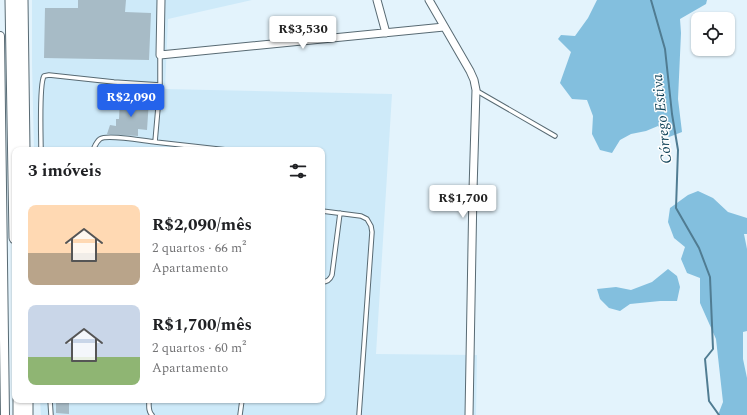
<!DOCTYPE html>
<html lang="pt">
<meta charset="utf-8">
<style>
body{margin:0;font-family:Spectral,serif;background:#f6f6f6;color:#202124;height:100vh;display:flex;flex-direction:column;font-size:15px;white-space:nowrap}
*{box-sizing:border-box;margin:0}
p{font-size:13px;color:#757577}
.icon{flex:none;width:22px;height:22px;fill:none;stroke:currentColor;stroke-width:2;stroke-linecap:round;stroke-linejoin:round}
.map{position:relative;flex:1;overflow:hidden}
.panel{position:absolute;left:12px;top:147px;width:313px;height:256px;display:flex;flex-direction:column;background:#fff;border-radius:8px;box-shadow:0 1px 3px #0004}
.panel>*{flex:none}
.tools{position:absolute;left:691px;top:12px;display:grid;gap:8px}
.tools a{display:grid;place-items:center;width:44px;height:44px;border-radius:8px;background:#fff;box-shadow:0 1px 3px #0004;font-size:20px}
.price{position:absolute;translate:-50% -34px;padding:0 9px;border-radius:4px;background:#fff;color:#222;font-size:13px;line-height:26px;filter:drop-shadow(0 1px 2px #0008)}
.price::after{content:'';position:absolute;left:50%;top:24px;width:12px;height:9px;margin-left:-6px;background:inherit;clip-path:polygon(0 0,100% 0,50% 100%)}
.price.on{background:#2563eb;color:#fff}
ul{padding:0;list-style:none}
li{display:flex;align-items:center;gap:12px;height:100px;padding:0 16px}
li span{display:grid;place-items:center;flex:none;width:112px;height:80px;border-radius:8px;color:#555}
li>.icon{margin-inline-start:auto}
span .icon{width:48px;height:48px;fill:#fffc;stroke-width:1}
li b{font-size:17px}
h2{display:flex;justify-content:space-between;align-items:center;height:48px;padding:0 16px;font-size:17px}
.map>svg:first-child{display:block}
.built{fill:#ceeaf9}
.forest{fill:#83bfde}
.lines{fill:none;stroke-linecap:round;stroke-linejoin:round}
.stream{stroke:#507c92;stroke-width:2}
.building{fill:#a7bbc6}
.service-casing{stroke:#586a73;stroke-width:5.5}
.minor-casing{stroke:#586a73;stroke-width:9}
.tertiary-casing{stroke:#586a73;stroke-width:10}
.trunk-casing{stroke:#586a73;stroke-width:13}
.service{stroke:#fff;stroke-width:3.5}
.minor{stroke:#fff;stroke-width:7}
.tertiary{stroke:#fff;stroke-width:8}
.trunk{stroke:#fff;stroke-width:11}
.labels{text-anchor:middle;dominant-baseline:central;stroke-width:3;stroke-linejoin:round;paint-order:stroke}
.water-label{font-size:15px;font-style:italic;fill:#12445a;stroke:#fefefe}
</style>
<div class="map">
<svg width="747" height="415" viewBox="0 0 747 415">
<rect width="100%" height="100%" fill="#e3f3fc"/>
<path class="built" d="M 32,0 L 252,0 L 168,19 L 165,89 L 392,94 L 376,354 L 477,355 L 476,415 L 41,415 L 40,400 L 322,400 L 322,150 L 34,150 L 32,64 Z"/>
<path class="forest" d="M 597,0 L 707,0 L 706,4 L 680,19 L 681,33 L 678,99 L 682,132 L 669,137 L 658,126 L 646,131 L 631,134 L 620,140 L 612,153 L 600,150 L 592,134 L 593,116 L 587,100 L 572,99 L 560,83 L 571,52 L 558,39 L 561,35 L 575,36 L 588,18 Z
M 698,191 L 713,198 L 728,212 L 747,218 L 747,234 L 744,234 L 747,249 L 747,331 L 743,332 L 743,359 L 747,378 L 747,415 L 718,415 L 723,402 L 716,339 L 700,303 L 700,278 L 687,273 L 681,259 L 685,247 L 674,238 L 668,222 L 670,208 L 688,195 Z
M 668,269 L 677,276 L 680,287 L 677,301 L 660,301 L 630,304 L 620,311 L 609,308 L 600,299 L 597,289 L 616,287 L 631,290 L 652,282 Z"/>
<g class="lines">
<path class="stream" d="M 651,0 L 665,49 L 672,114 L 678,150 L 676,208 L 699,248 L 710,277 L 713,349 L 705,359 L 709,401 L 719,415"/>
</g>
<path class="building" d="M 78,0 L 126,0 L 125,12 L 151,13 L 149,60 L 44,58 L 45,8 L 78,8 Z
M 120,99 L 149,100 L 147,130 L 138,129 L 138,136 L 107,134 L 110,125 L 116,126 L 116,119 L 119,119 Z
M 56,400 L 69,400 L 69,414 L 56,413 Z"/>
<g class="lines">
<defs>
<path id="service" d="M 160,55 L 160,85 L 155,142 L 227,150
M 477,91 L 555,136
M 41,150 C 41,137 39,84 44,76 L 49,75 L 114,82 L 160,85
M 93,150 C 95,146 96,142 100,139 C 107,134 144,141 155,142
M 322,211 L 361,216 L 367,219 L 371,226 L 372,232 L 359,415
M 322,282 C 327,282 330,280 332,275 L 340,213
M 50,400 L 51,415
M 149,400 C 149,406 148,411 152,415
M 240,415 L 242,400"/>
<path id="minor" d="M 161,0 L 160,55 L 444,27
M 377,0 L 386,33
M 429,0 L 470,71 L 474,80 L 476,90 L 473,190 L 469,415"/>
<path id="tertiary" d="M 0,36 L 5,415"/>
<path id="trunk" d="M 11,0 L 15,238
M 22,0 L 24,150
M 19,400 L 19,415
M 27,400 L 27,415"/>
</defs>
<use href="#service" class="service-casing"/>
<use href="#minor" class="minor-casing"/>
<use href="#tertiary" class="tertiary-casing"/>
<use href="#trunk" class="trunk-casing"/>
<use href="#service" class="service"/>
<use href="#minor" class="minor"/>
<use href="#tertiary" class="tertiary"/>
<use href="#trunk" class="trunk"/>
</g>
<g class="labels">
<g class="water-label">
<text transform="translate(662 119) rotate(-96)">Córrego Estiva</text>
</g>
</g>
</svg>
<div class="tools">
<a><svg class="icon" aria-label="locate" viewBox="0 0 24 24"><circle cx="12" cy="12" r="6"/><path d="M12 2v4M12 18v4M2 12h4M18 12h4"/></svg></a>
</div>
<b class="price" style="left:303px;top:50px">R$3,530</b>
<b class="price on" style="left:131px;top:118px">R$2,090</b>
<b class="price" style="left:463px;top:219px">R$1,700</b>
<section class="panel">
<h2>3 imóveis<svg class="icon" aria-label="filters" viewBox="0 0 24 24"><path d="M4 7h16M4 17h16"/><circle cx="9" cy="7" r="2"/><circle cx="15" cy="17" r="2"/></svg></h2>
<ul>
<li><span style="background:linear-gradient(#ffd9b3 60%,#b9a48a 0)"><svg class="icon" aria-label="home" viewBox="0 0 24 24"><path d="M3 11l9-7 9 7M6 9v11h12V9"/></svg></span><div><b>R$2,090/mês</b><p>2 quartos · 66 m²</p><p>Apartamento</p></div></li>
<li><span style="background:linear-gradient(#c9d6e8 65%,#8fb573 0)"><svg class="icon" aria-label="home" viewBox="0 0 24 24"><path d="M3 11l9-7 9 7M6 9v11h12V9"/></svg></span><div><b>R$1,700/mês</b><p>2 quartos · 60 m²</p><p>Apartamento</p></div></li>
</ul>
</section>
</div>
